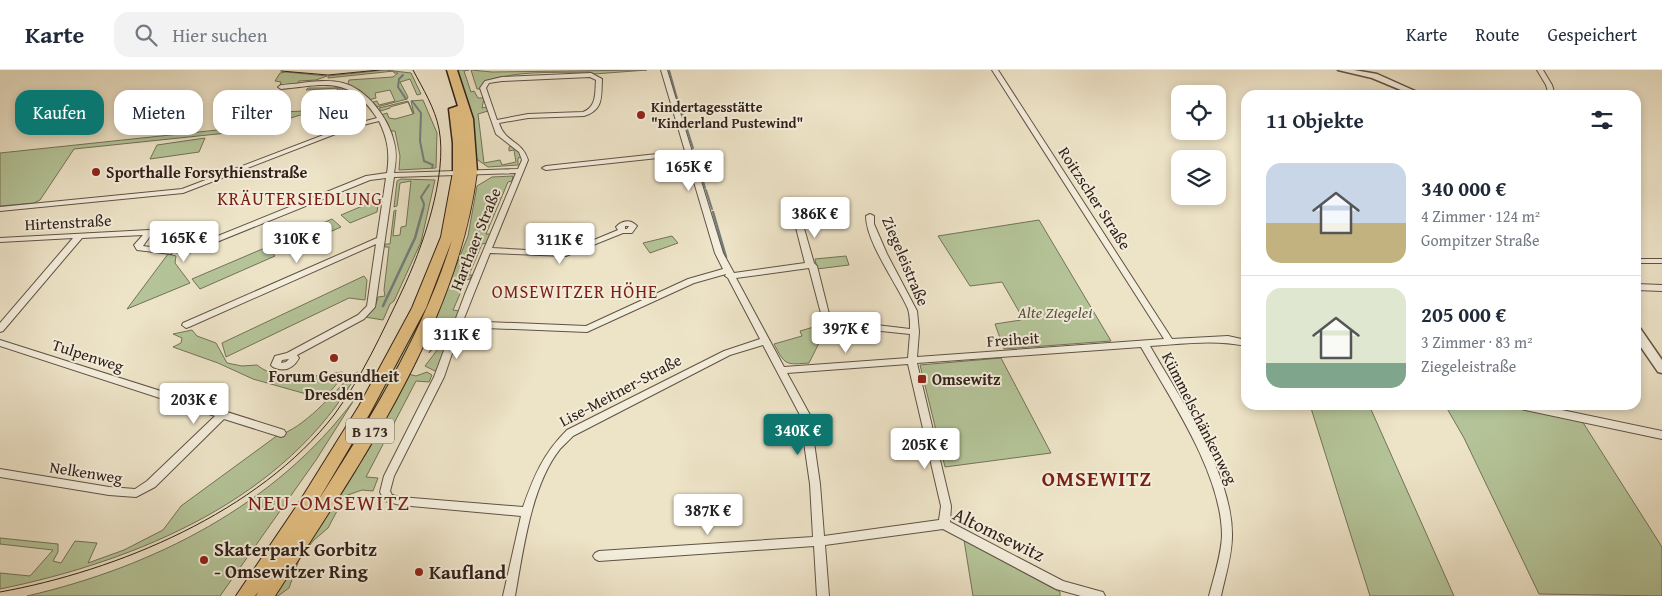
<!DOCTYPE html>
<html lang="de">
<meta charset="utf-8">
<style>
body{margin:0;font-family:"Gentium Book Plus",serif;background:#f2f2f3;color:#1f2937;height:100vh;display:flex;flex-direction:column;font-size:19px;white-space:nowrap}
*{box-sizing:border-box;margin:0}
p{font-size:16px;color:#747a83}
.icon{flex:none;width:28px;height:28px;fill:none;stroke:currentColor;stroke-width:2;stroke-linecap:round;stroke-linejoin:round}
.map{position:relative;flex:1;overflow:hidden}
.panel{position:absolute;left:1241px;top:20px;width:400px;height:320px;display:flex;flex-direction:column;background:#fff;border-radius:15px;box-shadow:0 2px 8px #0003}
.panel>*{flex:none}
.banner{position:absolute;left:15px;top:20px;width:475px;height:45px;display:flex;gap:10px}
.buttons{position:absolute;left:1171px;top:15px;display:grid;gap:10px}
.buttons a{display:grid;place-items:center;width:55px;height:55px;border-radius:10px;background:#fff;box-shadow:0 2px 8px #0003;font-size:25px}
.price{position:absolute;translate:-50% -42px;padding:0 11px;border-radius:5px;background:#fff;color:#222;font-size:16px;line-height:32px;filter:drop-shadow(0 1px 2px #0008)}
.price::after{content:'';position:absolute;left:50%;top:30px;width:15px;height:11px;margin-left:-8px;background:inherit;clip-path:polygon(0 0,100% 0,50% 100%)}
.price.active{background:#0f766e;color:#fff}
ul{padding:0;list-style:none}
li{display:flex;align-items:center;gap:15px;height:125px;padding:0 25px}
li+li{border-top:1px solid #e0e1e3}
li span{display:grid;place-items:center;flex:none;width:140px;height:100px;border-radius:15px;color:#555}
li>.icon{margin-inline-start:auto}
span .icon{width:60px;height:60px;fill:#fffc;stroke-width:1}
li b{font-size:21px}
h2{display:flex;justify-content:space-between;align-items:center;height:60px;padding:0 25px;font-size:21px}
.pill{padding:0 18px;border-radius:15px;background:#fff;box-shadow:0 2px 8px #0003;font-size:18px;line-height:45px}
.pill.active{background:#0f766e;color:#fff}
header{display:flex;align-items:center;gap:30px;box-sizing:border-box;height:70px;padding:0 25px;background:#fff;border-bottom:1px solid #e0e1e3}
header strong{font-size:24px}
nav{display:flex;gap:28px;margin-inline-start:auto;font-size:18px}
.search{width:350px;height:45px;background:#f2f2f3;display:flex;align-items:center;gap:12px;box-sizing:border-box;padding:0 18px;border-radius:15px;color:#747a83;font-size:19px}
.map>svg:first-child{display:block}
.green{fill:#b4c498;stroke:#737259}
.lines{fill:none;stroke-linecap:round;stroke-linejoin:round}
.stream-far1{stroke:#737d7e;stroke-width:2}
.stream{stroke:#737d7e;stroke-width:2.5}
.minor-casing{stroke:#615245;stroke-width:2}
.tertiary-casing{stroke:#615245;stroke-width:3}
.primary-casing{stroke:#32211a;stroke-width:2}
.trunk-casing{stroke:#32211a;stroke-width:3}
.minor{fill:#f3eddb;fill-rule:evenodd}
.tertiary{fill:#f3eddb;fill-rule:evenodd}
.primary{fill:#e6c284;fill-rule:evenodd}
.trunk{fill:#e6c284;fill-rule:evenodd}
.tram{stroke:#32211a;stroke-width:1}
.poi-dot{fill:#8f2418;stroke:#f3eddb;stroke-width:2}
.labels{text-anchor:middle;dominant-baseline:central;stroke-width:4;stroke-linejoin:round;paint-order:stroke}
.far-poi-label{font-size:14px;font-weight:bold;fill:#32211a;stroke:#f3eddb;text-anchor:start}
.shield{fill:#f3eddb;stroke:#6c5e54;stroke-width:1}
.shield-label{font-size:15px;font-weight:bold;fill:#32211a}
.poi-label{font-size:16px;font-weight:bold;fill:#32211a;stroke:#f3eddb;text-anchor:start}
.street-label{font-size:16px;fill:#32211a;stroke:#f3eddb}
.park-label{font-size:16px;font-style:italic;fill:#595240;stroke:#f3eddb}
.neighbourhood-label{font-size:18px;letter-spacing:1px;fill:#7a1f14;stroke:#f3eddb}
.near-street-label{font-size:19px;fill:#32211a;stroke:#f3eddb}
.near-poi-label{font-size:19px;font-weight:bold;fill:#32211a;stroke:#f3eddb;text-anchor:start}
.district-label{font-size:21px;font-weight:bold;letter-spacing:1px;fill:#7a1f14;stroke:#f3eddb}
.near-quarter-label{font-size:22px;letter-spacing:1px;fill:#7a1f14;stroke:#f3eddb}
</style>
<header>
<strong>Karte</strong>
<div class="search"><svg class="icon" aria-label="search" viewBox="0 0 24 24"><circle cx="10" cy="10" r="6"/><path d="M15 15l6 6"/></svg>Hier suchen</div>
<nav><a>Karte</a><a>Route</a><a>Gespeichert</a></nav>
</header>
<div class="map">
<svg width="1662" height="526" viewBox="0 0 1662 526">
<rect width="100%" height="100%" fill="#ede3c7"/>
<filter id="stains"><feTurbulence type="fractalNoise" baseFrequency=".004" numOctaves="4"/><feColorMatrix values="0 0 0 0 .2 0 0 0 0 .09 0 0 0 0 .02 0 0 0 .5 -.17"/></filter>
<radialGradient id="worn" r=".72"><stop offset=".6" stop-color="#630" stop-opacity="0"/><stop offset="1" stop-color="#630" stop-opacity=".3"/></radialGradient>
<path class="green" d="M 385,0 L 411,3 L 421,24 L 417,25 L 410,9 L 400,12 L 408,27 L 407,29 L 377,37 L 373,32 L 377,31 L 379,35 L 395,31 L 390,20 L 375,23 L 376,28 L 369,30 L 348,14 L 349,10 L 393,7 L 398,3 L 394,3 L 394,1 L 328,8 L 328,6 Z
M 457,0 L 469,0 L 464,1 L 471,22 L 474,21 L 478,28 L 484,28 L 482,38 L 487,37 L 488,41 L 478,44 L 484,93 L 500,90 L 502,95 L 516,92 L 514,80 L 509,81 L 509,77 L 511,76 L 519,82 L 522,87 L 518,88 L 518,95 L 488,97 L 475,88 L 469,39 Z
M 471,0 L 492,2 L 647,0 L 594,4 L 590,2 C 557,3 514,0 484,12 L 481,19 L 477,19 Z
M 286,2 L 327,6 L 316,10 L 299,11 L 297,14 L 280,15 L 281,12 L 275,11 L 280,3 Z
M 308,18 L 340,18 L 356,28 L 271,54 L 249,57 L 246,61 L 74,79 L 40,130 L 34,133 L 0,136 L 0,83 L 227,59 L 237,44 L 304,41 C 309,39 311,35 314,34 C 329,30 332,36 341,20 L 337,20 L 338,18 L 306,20 Z
M 423,30 L 437,63 L 436,98 L 399,100 L 400,86 L 395,61 L 391,61 L 381,45 L 387,43 L 389,48 L 395,49 L 413,44 L 408,32 L 390,37 L 390,38 L 381,41 L 379,38 L 408,31 L 414,44 L 411,31 Z
M 205,68 L 199,82 L 150,89 L 157,75 Z
M 513,106 L 512,111 L 508,112 L 486,164 L 491,164 L 487,173 L 482,174 L 469,205 L 472,205 L 470,209 L 466,210 L 453,240 L 459,241 L 450,264 L 445,265 L 429,283 L 440,263 L 429,262 L 408,304 L 416,306 L 427,302 L 432,305 L 429,312 L 416,311 L 366,407 L 378,408 L 373,421 L 362,420 L 345,426 L 328,458 L 314,470 L 300,487 L 289,518 L 278,526 L 272,526 L 442,231 L 468,166 L 477,116 L 492,107 Z
M 401,109 L 435,110 L 421,172 L 394,231 L 390,234 L 383,250 L 365,247 L 375,237 L 378,227 L 385,226 L 384,220 L 389,177 L 385,177 L 385,174 L 390,174 L 394,141 L 396,140 L 393,166 L 400,165 L 401,157 L 406,156 L 411,111 L 400,113 L 397,136 L 394,137 L 397,111 Z
M 463,116 L 448,191 L 430,236 L 410,278 L 335,410 L 260,526 L 256,526 C 282,489 311,450 333,409 C 339,398 343,386 349,375 C 397,295 447,211 461,117 Z
M 379,129 L 377,142 L 350,153 L 341,145 Z
M 332,149 L 341,157 L 285,182 L 278,173 Z
M 1039,150 L 1111,271 L 1004,279 L 995,254 L 1021,250 L 1021,245 L 1002,212 L 970,216 L 938,166 Z
M 672,166 L 678,173 L 650,183 L 643,173 Z
M 267,177 L 275,186 L 200,219 L 192,209 Z
M 168,184 L 176,186 L 175,193 L 190,213 L 127,239 Z
M 846,186 L 849,195 L 817,199 L 815,189 Z
M 364,206 L 367,210 L 365,230 L 349,228 L 226,287 L 222,273 Z
M 824,254 L 820,271 L 809,293 C 785,295 785,295 774,274 L 802,266 L 800,261 Z
M 192,260 L 197,266 L 216,273 L 227,293 L 242,296 L 257,295 C 281,314 314,306 342,302 L 345,304 L 324,329 L 253,309 L 218,293 L 173,277 L 181,273 L 182,268 L 173,264 Z
M 447,267 L 449,267 L 437,302 L 425,296 Z
M 1001,288 L 1051,383 L 945,397 L 920,295 Z
M 358,302 C 287,429 137,491 0,519 L 0,503 L 30,506 L 53,480 L 0,474 L 0,468 L 58,474 L 58,482 L 53,491 L 61,493 L 75,471 L 97,473 L 88,493 L 124,480 L 163,460 L 181,436 L 278,365 C 302,360 335,322 352,304 Z
M 354,330 L 316,390 L 220,526 L 27,526 C 153,497 276,435 354,330 Z
M 1310,335 L 1369,335 L 1454,526 L 1370,526 Z
M 1445,335 L 1504,335 L 1582,351 L 1662,477 L 1662,526 L 1539,524 L 1464,368 Z
M 964,470 L 1060,522 L 1060,526 L 973,526 Z"/>
<g class="lines">
<path class="stream-far1" d="M 669,0 L 678,32
M 403,5 L 399,9 L 398,17 L 406,29
M 412,31 L 421,43 L 420,71 L 424,91 L 433,95 L 432,98
M 680,37 L 693,78
M 694,81 L 699,97
M 700,100 L 705,118
M 706,120 L 712,139
M 423,140 L 424,134 L 421,127 L 429,115"/>
<path class="stream" d="M 713,142 L 726,187
M 383,236 L 415,168 L 423,139"/>
<defs>
<path id="minor" d="M 661,0 L 667,0 L 723,183 L 734,203 L 805,193 L 794,150 L 795,148 L 801,148 L 814,193 L 817,196 L 830,248 L 834,250 L 910,259 C 910,252 910,245 908,239 C 897,214 866,172 866,146 L 870,144 L 874,146 L 874,154 L 887,184 L 917,241 L 919,262 L 917,287 L 1164,269 L 992,0 L 998,0 L 1172,269 L 1228,266 L 1246,270 L 1246,276 C 1214,269 1182,274 1150,276 C 1180,329 1233,404 1232,466 C 1232,486 1225,507 1221,526 L 1209,526 C 1214,506 1221,486 1222,466 C 1222,404 1171,330 1141,277 L 917,293 L 951,436 L 950,452 L 1063,511 L 1099,521 L 1103,522 L 1105,526 L 1081,526 L 1056,519 L 943,459 L 825,475 L 829,526 L 817,526 L 814,476 L 599,491 L 595,489 L 593,486 L 595,483 L 599,481 L 813,467 L 810,414 L 800,345 L 763,275 L 730,285 L 573,366 C 569,370 564,375 560,379 C 531,415 523,482 515,526 L 503,526 L 521,446 L 400,435 L 385,431 L 380,422 L 384,406 L 434,307 L 465,224 L 516,103 L 394,107 L 375,237 L 364,249 L 297,285 L 299,288 C 293,299 284,302 273,297 L 271,295 L 275,286 L 287,283 L 358,245 L 367,236 L 376,174 L 189,257 L 186,258 L 182,255 L 183,253 L 377,168 L 386,108 L 370,110 L 192,182 L 181,184 L 172,180 C 177,170 187,169 197,171 L 198,174 L 366,106 L 387,103 C 390,84 388,69 379,51 L 351,58 L 183,123 L 0,141 L 0,137 L 182,119 L 347,56 L 377,48 C 349,5 325,15 281,19 L 278,17 L 281,15 C 301,14 323,8 343,13 C 367,19 389,49 394,72 C 397,83 396,92 394,103 L 518,99 L 522,90 L 519,82 L 496,64 L 480,18 L 485,11 L 502,7 L 591,3 L 602,9 C 601,26 604,40 584,46 L 528,48 L 499,53 C 505,73 522,70 528,90 L 492,178 L 565,182 L 618,160 L 616,157 C 622,150 631,149 637,156 L 632,163 L 623,163 L 566,186 L 490,183 L 463,251 L 586,256 L 688,209 L 723,199 L 715,183 L 686,85 L 546,100 L 542,98 L 546,96 L 685,81 ZM 590,7 L 596,10 C 595,22 597,37 583,42 L 528,44 L 497,50 L 486,18 L 489,13 L 502,11 ZM 625,156 L 629,156 L 627,159 L 625,159 ZM 186,175 L 190,175 L 189,177 L 180,179 ZM 809,198 L 823,251 L 832,256 L 910,264 L 908,288 L 784,297 L 736,208 ZM 726,204 L 725,206 L 728,208 L 760,269 L 724,281 L 567,360 C 543,384 534,406 523,437 L 400,427 L 392,425 L 390,421 L 394,406 L 444,307 L 461,257 L 587,262 L 694,213 ZM 289,289 L 286,292 L 281,293 L 282,290 ZM 908,294 L 941,436 L 939,450 L 824,466 L 820,414 L 810,345 L 787,303 Z
M 1537,0 L 1543,0 L 1552,15 L 1555,25 L 1549,25 L 1546,15 Z
M 149,160 L 153,162 L 143,176 L 171,180 L 172,182 L 171,184 L 137,180 L 134,175 L 143,165 L 82,168 L 3,261 L 0,262 L 0,253 L 73,168 L 0,172 L 0,168 Z
M 1636,189 L 1662,189 L 1662,193 L 1636,193 Z
M 1636,214 L 1662,215 L 1662,221 L 1636,220 Z
M 0,270 L 284,360 L 286,363 L 284,366 L 281,367 L 224,349 L 155,417 L 136,427 L 109,425 L 0,407 L 0,399 L 109,417 L 135,419 L 147,411 L 215,346 L 0,276 Z
M 1516,335 L 1538,335 L 1662,361 L 1662,369 L 1521,339 L 1518,337 Z"/>
<path id="tertiary" d="M 1338,0 L 1354,0 L 1377,4 L 1424,25 L 1413,25 L 1372,8 Z
M 1636,257 L 1640,258 L 1662,290 L 1662,303 L 1658,302 L 1636,270 Z"/>
<path id="primary" d="M 459,99 L 465,102 L 454,165 L 465,102 L 471,99 L 477,102 C 458,254 357,399 275,526 L 256,526 L 258,522 L 255,526 L 236,526 L 298,434 L 359,336 L 412,238 L 441,167 L 453,102 ZM 452,170 C 423,265 369,351 316,434 L 370,343 L 426,238 Z"/>
<path id="trunk" d="M 447,0 L 457,0 L 473,49 L 477,102 L 475,105 L 471,106 L 465,102 L 459,106 L 453,102 L 453,73 L 449,39 L 458,36 Z"/>
</defs>
<use href="#minor" class="minor-casing"/>
<use href="#tertiary" class="tertiary-casing"/>
<use href="#primary" class="primary-casing"/>
<use href="#trunk" class="trunk-casing"/>
<use href="#minor" class="minor"/>
<use href="#tertiary" class="tertiary"/>
<use href="#primary" class="primary"/>
<use href="#trunk" class="trunk"/>
<path class="tram" d="M 281,1 L 328,5 L 379,0
M 0,522 C 117,501 259,442 334,345 C 362,307 382,263 402,221 C 422,179 448,106 439,59 C 435,38 423,19 413,0"/>
</g>
<g class="poi-dot">
<circle cx="641" cy="45" r="5"/>
<circle cx="96" cy="102" r="5"/>
<circle cx="334" cy="288" r="5"/>
<rect x="917" y="304" width="10" height="10" rx="2.5"/>
<circle cx="204" cy="490" r="5"/>
<circle cx="419" cy="502" r="5"/>
</g>
<g class="labels">
<g class="far-poi-label">
<text x="651" y="37">Kindertagesstätte<tspan x="651" dy="16">"Kinderland Pustewind"</tspan></text>
</g>
<rect class="shield" x="346" y="348.5" width="48" height="25" rx="4"/>
<g class="shield-label">
<text x="370" y="361">B 173</text>
</g>
<g class="poi-label">
<text x="106" y="102">Sporthalle Forsythienstraße</text>
<text x="334" y="306" text-anchor="middle">Forum Gesundheit<tspan x="334" dy="18">Dresden</tspan></text>
<text x="932" y="309">Omsewitz</text>
</g>
<g class="street-label">
<text transform="translate(1095 128) rotate(57)">Roitzscher Straße</text>
<text transform="translate(68 152) rotate(-3)">Hirtenstraße</text>
<text transform="translate(475 169) rotate(-68)">Harthaer Straße</text>
<text transform="translate(906 191) rotate(67)">Ziegeleistraße</text>
<text transform="translate(1013 269) rotate(-4)">Freiheit</text>
<text transform="translate(88 285) rotate(18)">Tulpenweg</text>
<text transform="translate(620 320) rotate(-28)">Lise-Meitner-Straße</text>
<text transform="translate(1200 348) rotate(63)">Kümmelschänkenweg</text>
<text transform="translate(86 402) rotate(9)">Nelkenweg</text>
</g>
<g class="park-label">
<text x="1055" y="242">Alte Ziegelei</text>
</g>
<g class="neighbourhood-label">
<text x="300" y="128">KRÄUTERSIEDLUNG</text>
<text x="575" y="221">OMSEWITZER HÖHE</text>
</g>
<g class="near-street-label">
<text transform="translate(999 464) rotate(26)">Altomsewitz</text>
</g>
<g class="near-poi-label">
<text x="214" y="479">Skaterpark Gorbitz<tspan x="214" dy="22">- Omsewitzer Ring</tspan></text>
<text x="429" y="502">Kaufland</text>
</g>
<g class="district-label">
<text x="1097" y="408">OMSEWITZ</text>
</g>
<g class="near-quarter-label">
<text x="329" y="432">NEU-OMSEWITZ</text>
</g>
</g>
<rect width="100%" height="100%" filter="url(#stains)"/>
<rect width="100%" height="100%" fill="url(#worn)"/>
</svg>
<div class="buttons">
<a><svg class="icon" aria-label="locate" viewBox="0 0 24 24"><circle cx="12" cy="12" r="6"/><path d="M12 2v4M12 18v4M2 12h4M18 12h4"/></svg></a>
<a><svg class="icon" aria-label="layers" viewBox="0 0 24 24"><path d="M12 4l9 5-9 5-9-5zM3 14l9 5 9-5"/></svg></a>
</div>
<b class="price" style="left:689px;top:122px">165K €</b>
<b class="price" style="left:815px;top:169px">386K €</b>
<b class="price" style="left:184px;top:193px">165K €</b>
<b class="price" style="left:297px;top:194px">310K €</b>
<b class="price" style="left:560px;top:195px">311K €</b>
<b class="price" style="left:846px;top:284px">397K €</b>
<b class="price" style="left:457px;top:290px">311K €</b>
<b class="price" style="left:194px;top:355px">203K €</b>
<b class="price active" style="left:798px;top:386px">340K €</b>
<b class="price" style="left:925px;top:400px">205K €</b>
<b class="price" style="left:708px;top:466px">387K €</b>
<div class="banner">
<a class="pill active">Kaufen</a>
<a class="pill">Mieten</a>
<a class="pill">Filter</a>
<a class="pill">Neu</a>
</div>
<section class="panel">
<h2>11 Objekte<svg class="icon" aria-label="filters" viewBox="0 0 24 24"><path d="M4 7h16M4 17h16"/><circle cx="9" cy="7" r="2"/><circle cx="15" cy="17" r="2"/></svg></h2>
<ul>
<li><span style="background:linear-gradient(#c9d6e8 60%,#c2b280 0)"><svg class="icon" aria-label="home" viewBox="0 0 24 24"><path d="M3 11l9-7 9 7M6 9v11h12V9"/></svg></span><div><b>340 000 €</b><p>4 Zimmer · 124 m²</p><p>Gompitzer Straße</p></div></li>
<li><span style="background:linear-gradient(#dfe7d0 75%,#7fa58c 0)"><svg class="icon" aria-label="home" viewBox="0 0 24 24"><path d="M3 11l9-7 9 7M6 9v11h12V9"/></svg></span><div><b>205 000 €</b><p>3 Zimmer · 83 m²</p><p>Ziegeleistraße</p></div></li>
</ul>
</section>
</div>
